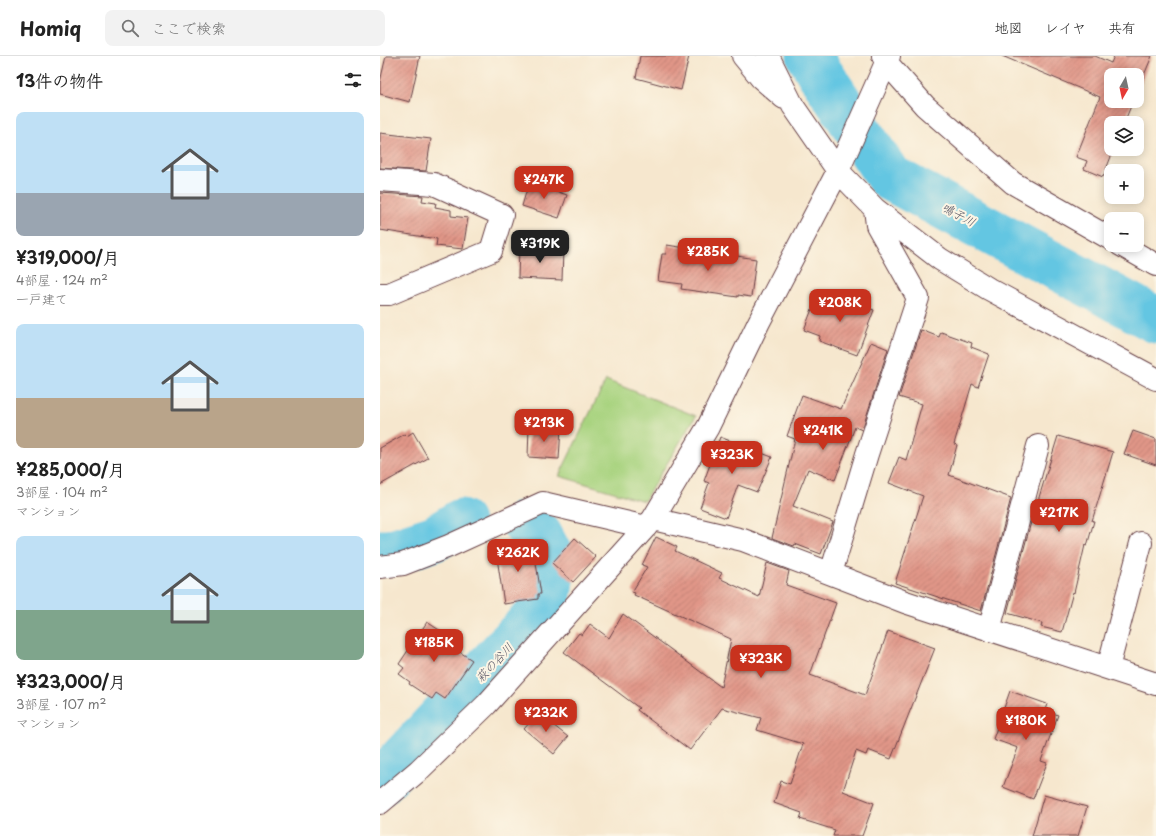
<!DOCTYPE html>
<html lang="ja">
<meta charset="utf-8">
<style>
body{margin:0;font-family:"Playpen Sans","Klee One",sans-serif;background:#f2f2f2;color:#222;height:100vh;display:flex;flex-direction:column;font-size:15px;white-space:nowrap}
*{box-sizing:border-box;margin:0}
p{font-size:13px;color:#767676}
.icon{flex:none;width:22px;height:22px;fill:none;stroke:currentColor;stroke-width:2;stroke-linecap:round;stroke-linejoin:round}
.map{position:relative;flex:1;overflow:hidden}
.panel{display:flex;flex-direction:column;background:#fff;width:380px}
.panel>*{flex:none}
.needle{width:26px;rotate:189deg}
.tools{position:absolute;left:724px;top:12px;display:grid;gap:8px}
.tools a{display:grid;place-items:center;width:40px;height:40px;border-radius:8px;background:#fff;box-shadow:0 2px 10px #0003;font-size:20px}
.price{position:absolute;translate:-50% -34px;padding:0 9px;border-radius:8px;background:#c8321e;color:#fff;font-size:13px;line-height:26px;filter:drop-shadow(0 1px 2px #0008)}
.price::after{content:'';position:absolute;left:50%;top:24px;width:12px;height:9px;margin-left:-6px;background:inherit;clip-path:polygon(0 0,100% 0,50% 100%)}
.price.active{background:#222;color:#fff}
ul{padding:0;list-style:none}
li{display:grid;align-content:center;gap:8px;height:212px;padding:0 16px}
li span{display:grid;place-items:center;height:124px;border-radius:8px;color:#555}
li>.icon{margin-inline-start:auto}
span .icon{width:72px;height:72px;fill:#fffc;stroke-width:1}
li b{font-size:17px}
h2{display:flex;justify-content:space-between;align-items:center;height:48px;padding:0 16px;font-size:17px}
header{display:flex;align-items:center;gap:24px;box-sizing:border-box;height:56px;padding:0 20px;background:#fff;border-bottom:1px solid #e0e0e0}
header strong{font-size:19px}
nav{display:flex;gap:22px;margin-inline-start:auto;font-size:14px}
.search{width:280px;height:36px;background:#f2f2f2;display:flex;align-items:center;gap:10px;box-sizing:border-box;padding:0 14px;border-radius:8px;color:#767676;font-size:15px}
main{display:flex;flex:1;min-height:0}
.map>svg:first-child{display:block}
.green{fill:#a8d37f;stroke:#797955}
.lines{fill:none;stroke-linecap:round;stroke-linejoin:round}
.river{stroke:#64c6e2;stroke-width:47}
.building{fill:url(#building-hatch)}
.minor-casing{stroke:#643d43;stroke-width:24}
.minor{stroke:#fff;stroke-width:22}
.labels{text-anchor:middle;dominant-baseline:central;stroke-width:4;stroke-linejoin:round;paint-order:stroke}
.water-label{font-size:12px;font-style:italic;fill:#525162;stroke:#fcf5e5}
</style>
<header>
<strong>Homiq</strong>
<div class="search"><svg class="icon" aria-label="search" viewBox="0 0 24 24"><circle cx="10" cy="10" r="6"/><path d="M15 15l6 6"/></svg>ここで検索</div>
<nav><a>地図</a><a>レイヤ</a><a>共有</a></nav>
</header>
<main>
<section class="panel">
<h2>13件の物件<svg class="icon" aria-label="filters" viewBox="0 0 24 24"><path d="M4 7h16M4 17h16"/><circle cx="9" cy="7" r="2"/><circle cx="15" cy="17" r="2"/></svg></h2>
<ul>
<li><span style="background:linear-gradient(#bfe0f5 65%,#9aa5b1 0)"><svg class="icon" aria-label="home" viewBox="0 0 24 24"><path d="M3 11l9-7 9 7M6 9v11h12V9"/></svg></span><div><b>¥319,000/月</b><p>4部屋 · 124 m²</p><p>一戸建て</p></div></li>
<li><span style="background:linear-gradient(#bfe0f5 60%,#b9a48a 0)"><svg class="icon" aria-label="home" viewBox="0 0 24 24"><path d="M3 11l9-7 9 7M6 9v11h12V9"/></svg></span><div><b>¥285,000/月</b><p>3部屋 · 104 m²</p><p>マンション</p></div></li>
<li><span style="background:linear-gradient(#bfe0f5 60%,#7fa58c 0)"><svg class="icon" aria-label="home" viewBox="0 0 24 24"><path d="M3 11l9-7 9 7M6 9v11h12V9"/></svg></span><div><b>¥323,000/月</b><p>3部屋 · 107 m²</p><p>マンション</p></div></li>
</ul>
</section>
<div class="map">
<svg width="776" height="780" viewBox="0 0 776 780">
<defs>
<pattern id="building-hatch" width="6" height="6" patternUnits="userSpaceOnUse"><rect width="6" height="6" fill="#e19688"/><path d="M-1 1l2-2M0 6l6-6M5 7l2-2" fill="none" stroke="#b87a6f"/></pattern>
</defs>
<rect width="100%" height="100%" fill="#fcf5e5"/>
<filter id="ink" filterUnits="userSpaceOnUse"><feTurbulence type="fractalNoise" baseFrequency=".025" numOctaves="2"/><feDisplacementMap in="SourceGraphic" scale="8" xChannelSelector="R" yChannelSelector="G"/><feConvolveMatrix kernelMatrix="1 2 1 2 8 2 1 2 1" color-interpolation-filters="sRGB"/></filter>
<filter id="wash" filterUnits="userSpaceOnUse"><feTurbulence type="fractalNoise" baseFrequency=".012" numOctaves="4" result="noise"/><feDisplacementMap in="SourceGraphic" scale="16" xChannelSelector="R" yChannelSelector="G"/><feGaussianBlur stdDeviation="0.9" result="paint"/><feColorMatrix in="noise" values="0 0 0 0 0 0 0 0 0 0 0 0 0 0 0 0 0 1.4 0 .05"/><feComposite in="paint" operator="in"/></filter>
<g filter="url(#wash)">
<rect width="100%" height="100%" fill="#f6e7ce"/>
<path class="green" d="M 226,324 L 316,360 L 264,445 L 179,420 Z"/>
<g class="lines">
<path class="river" d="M 430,0 L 439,16 L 509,121 L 776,264
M 0,497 L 9,497 L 55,482 L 81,466
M 0,727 L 156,560 L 168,538 L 171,519 L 169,498 L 159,479 L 145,468"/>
</g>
<g id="blocks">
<path class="building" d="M 6,0 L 40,0 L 30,46 L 0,38 L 0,26 Z
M 260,0 L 309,0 L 301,34 L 256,22 Z
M 622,0 L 715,0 L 731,7 L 734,0 L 772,0 L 757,36 L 757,19 L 731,19 L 731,45 L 753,45 L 744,67 L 731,67 L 731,93 L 734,93 L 723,121 L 704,113 L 707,105 L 696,101 L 720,41 Z
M 0,77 L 51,83 L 46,115 L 0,112 Z
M 149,126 L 187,139 L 179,162 L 142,150 Z
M 0,137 L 43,140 L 42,145 L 56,147 L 55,151 L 71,154 L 71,160 L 88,162 L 83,193 L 56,190 L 57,183 L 0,174 Z
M 287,189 L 376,203 L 371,241 L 358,239 L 358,241 L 301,233 L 302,228 L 278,225 L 282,198 L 286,198 Z
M 139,192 L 183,194 L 182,224 L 138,222 Z
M 437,240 L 453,246 L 456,240 L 494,254 L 477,299 L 439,285 L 440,280 L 424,274 Z
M 541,274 L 559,281 L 561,276 L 592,287 L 591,291 L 609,298 L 598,331 L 592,328 L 574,388 L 577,389 L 569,419 L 631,442 L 601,555 L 515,527 L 543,440 L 509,427 L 519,401 L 526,404 L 542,348 L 519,341 Z
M 491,286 L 508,293 L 482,374 L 475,371 L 455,424 L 428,413 L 413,450 L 453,466 L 441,498 L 415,488 L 414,490 L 392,482 L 415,383 L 407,380 L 422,339 L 461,353 Z
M 149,371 L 181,372 L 179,403 L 148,401 Z
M 753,375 L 776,383 L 776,409 L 744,398 Z
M 33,376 L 48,402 L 0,429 L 0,392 L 25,378 L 27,380 Z
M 678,380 L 733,396 L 712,465 L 714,465 L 707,490 L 705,489 L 694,537 L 693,536 L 682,576 L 661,571 L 662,567 L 627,557 L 655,451 L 656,451 Z
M 340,381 L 392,401 L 377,436 L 358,429 L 346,462 L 320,452 L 329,427 L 324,425 Z
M 276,481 L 297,491 L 295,495 L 342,517 L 339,522 L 379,541 L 387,507 L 409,515 L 406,529 L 456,547 L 430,619 L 485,639 L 508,575 L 555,592 L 511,703 L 488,694 L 486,699 L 476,695 L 463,735 L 494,747 L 482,780 L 453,780 L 455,774 L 420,763 L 422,757 L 394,747 L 401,725 L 410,728 L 423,688 L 377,674 L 381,662 L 342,652 L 310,694 L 257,654 L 259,652 L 184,596 L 199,577 L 202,579 L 210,568 L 229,582 L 243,558 L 341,631 L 351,583 L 254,539 L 255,537 L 252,536 L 267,511 L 262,509 Z
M 195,482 L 216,501 L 193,526 L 172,507 Z
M 146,485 L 147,490 L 153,489 L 161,538 L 158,538 L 158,543 L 124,548 L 116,495 L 124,494 L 124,489 Z
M 47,566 L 76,585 L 72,591 L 92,604 L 65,643 L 56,637 L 52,643 L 29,628 L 30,626 L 19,618 L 24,612 L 19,608 Z
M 630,635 L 667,648 L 665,654 L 678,659 L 661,705 L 667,707 L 653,743 L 623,731 L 638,692 L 613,683 Z
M 158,657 L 188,681 L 174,698 L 144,673 Z
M 664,739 L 707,751 L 698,780 L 652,780 Z"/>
</g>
</g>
<g filter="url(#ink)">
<use href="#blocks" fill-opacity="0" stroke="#643d43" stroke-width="1"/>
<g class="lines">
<defs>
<path id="minor" d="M 363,0 L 381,22 L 404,42
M 388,0 L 413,50 L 458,115 L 495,153 L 560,203 L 609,233 L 776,323
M 503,0 L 506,6 L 545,50 L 633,127 L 731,183
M 0,124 L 54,128 L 122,159 L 111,195 L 9,238 L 0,238
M 741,189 L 776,209
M 273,463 L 363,484 L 525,546 L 776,628
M 0,511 L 23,508 L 69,490 L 163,447 L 266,471
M 451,517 L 487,398 L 538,242 L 497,169 L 495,153
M 609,574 L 658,390
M 728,612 L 761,487
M 0,747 L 38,715 L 106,649 L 273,463 L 328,371 L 379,266 L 458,115 L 509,0"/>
</defs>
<use href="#minor" class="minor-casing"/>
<use href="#minor" class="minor"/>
</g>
</g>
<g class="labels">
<g class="water-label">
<text transform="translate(579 158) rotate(28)">鳴子川</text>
<text transform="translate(114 606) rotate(-47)">萩の谷川</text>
</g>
</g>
</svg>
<div class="tools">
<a><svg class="needle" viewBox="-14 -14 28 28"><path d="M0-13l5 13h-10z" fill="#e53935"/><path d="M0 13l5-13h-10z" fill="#767676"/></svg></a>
<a><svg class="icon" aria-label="layers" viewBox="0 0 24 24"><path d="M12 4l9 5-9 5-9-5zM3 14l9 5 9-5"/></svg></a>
<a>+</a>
<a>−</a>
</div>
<b class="price" style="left:164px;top:144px">¥247K</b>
<b class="price active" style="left:160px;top:208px">¥319K</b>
<b class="price" style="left:328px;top:216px">¥285K</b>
<b class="price" style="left:460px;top:267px">¥208K</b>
<b class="price" style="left:164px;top:387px">¥213K</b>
<b class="price" style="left:443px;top:395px">¥241K</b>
<b class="price" style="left:352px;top:419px">¥323K</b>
<b class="price" style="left:679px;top:477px">¥217K</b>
<b class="price" style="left:138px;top:517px">¥262K</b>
<b class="price" style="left:54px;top:607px">¥185K</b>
<b class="price" style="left:381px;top:623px">¥323K</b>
<b class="price" style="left:166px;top:677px">¥232K</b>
<b class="price" style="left:646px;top:685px">¥180K</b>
</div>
</main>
